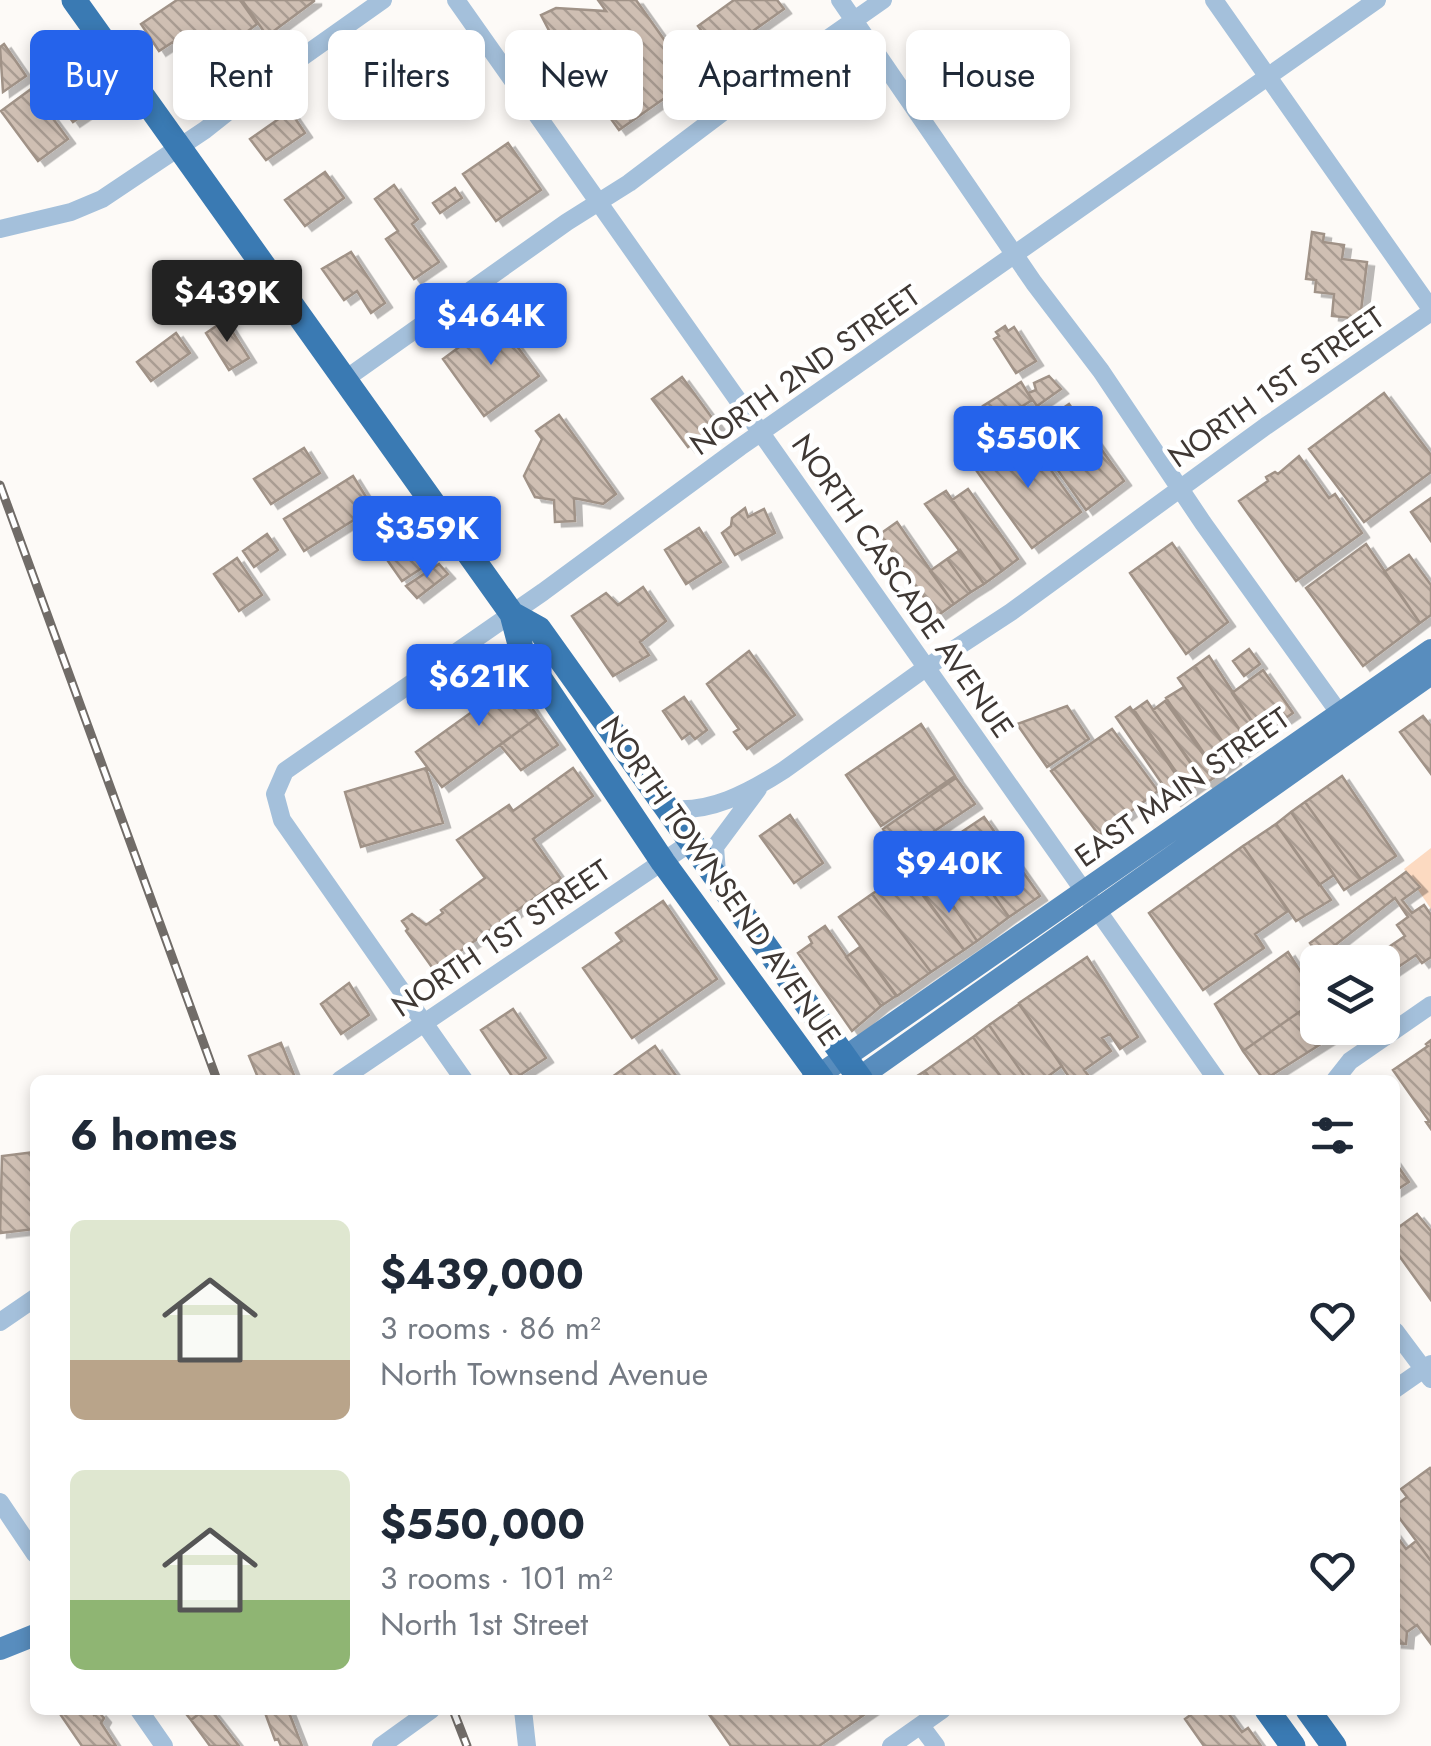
<!DOCTYPE html>
<meta charset="utf-8">
<style>
body{margin:0;font-family:Jost,sans-serif;background:#f6f6f7;color:#1f2937;height:100vh;display:flex;flex-direction:column;font-size:38px;white-space:nowrap}
*{box-sizing:border-box;margin:0}
p{font-size:32px;color:#747a83}
.icon{flex:none;width:55px;height:55px;fill:none;stroke:currentColor;stroke-width:2;stroke-linecap:round;stroke-linejoin:round}
.map{position:relative;flex:1;overflow:hidden}
.panel{position:absolute;left:30px;top:1075px;width:1370px;height:640px;display:flex;flex-direction:column;background:#fff;border-radius:15px;box-shadow:0 5px 15px #0003}
.panel>*{flex:none}
.top-card{position:absolute;left:30px;top:30px;width:1372px;height:90px;display:flex;gap:20px}
.controls{position:absolute;left:1300px;top:945px;display:grid;gap:20px}
.controls a{display:grid;place-items:center;width:100px;height:100px;border-radius:15px;background:#fff;box-shadow:0 5px 15px #0003;font-size:50px}
.price{position:absolute;translate:-50% -85px;padding:0 22px;border-radius:10px;background:#2563eb;color:#fff;font-size:32px;line-height:65px;filter:drop-shadow(0 2px 5px #0008)}
.price::after{content:'';position:absolute;left:50%;top:60px;width:30px;height:22px;margin-left:-15px;background:inherit;clip-path:polygon(0 0,100% 0,50% 100%)}
.price.on{background:#222;color:#fff}
ul{padding:0;list-style:none}
li{display:flex;align-items:center;gap:30px;height:250px;padding:0 40px}
li span{display:grid;place-items:center;flex:none;width:280px;height:200px;border-radius:15px;color:#555}
li>.icon{margin-inline-start:auto}
span .icon{width:120px;height:120px;fill:#fffc;stroke-width:1}
li b{font-size:42px}
h2{display:flex;justify-content:space-between;align-items:center;height:120px;padding:0 40px;font-size:42px}
.pill{padding:0 35px;border-radius:15px;background:#fff;box-shadow:0 5px 15px #0003;font-size:35px;line-height:90px}
.pill.on{background:#2563eb;color:#fff}
.map>svg:first-child{display:block}
.green{fill:#fcdac1}
.building{fill:url(#building-back-hatch);stroke:#a09287;stroke-width:2.5;filter:url(#shadow)}
.lines{fill:none;stroke-linecap:round;stroke-linejoin:round}
.minor{stroke:#a4c0db;stroke-width:18}
.major{stroke:#588dbe;stroke-width:22}
.highway{stroke:#3a7ab3;stroke-width:25}
.rail-casing{stroke:#716c68;stroke-width:9}
.rail{stroke:#fff;stroke-width:5;stroke-dasharray:15;stroke-linecap:butt}
.labels{text-anchor:middle;dominant-baseline:central;stroke-width:9;stroke-linejoin:round;paint-order:stroke}
.street-label{font-size:30px;fill:#3f3834;stroke:#fff}
</style>
<div class="map">
<svg width="1431" height="1746" viewBox="0 0 1431 1746">
<defs>
<pattern id="building-back-hatch" width="6" height="6" patternUnits="userSpaceOnUse" patternTransform="scale(2.5)"><rect width="6" height="6" fill="#cfbfb3"/><path d="M-1 5l2 2M0 0l6 6M5-1l2 2" fill="none" stroke="#a99c92"/></pattern>
<filter id="shadow"><feDropShadow dx="7" dy="4.5" stdDeviation="0" flood-color="#0004"/></filter>
</defs>
<rect width="100%" height="100%" fill="#fdfaf7"/>
<path class="green" d="M 1431,848 L 1431,909 L 1404,869 Z"/>
<path class="building" d="M 177,0 L 240,0 L 257,24 L 244,34 L 252,45 L 202,83 L 173,42 L 159,51 L 141,24 Z
M 242,0 L 314,0 L 314,1 L 267,36 Z
M 598,0 L 636,0 L 692,79 L 619,130 L 601,105 L 615,67 L 593,79 L 581,56 L 598,47 L 555,42 L 541,15 L 556,8 L 606,11 Z
M 734,0 L 777,0 L 784,9 L 719,55 L 698,26 Z
M 4,44 L 26,76 L 3,92 L 0,47 Z
M 87,75 L 104,101 L 73,122 L 55,97 Z
M 31,89 L 68,139 L 38,161 L 1,111 Z
M 290,111 L 305,133 L 266,160 L 250,139 Z
M 508,143 L 541,190 L 496,221 L 463,174 Z
M 325,172 L 344,198 L 305,226 L 285,200 Z
M 394,185 L 418,219 L 412,224 L 439,262 L 414,279 L 386,239 L 398,231 L 375,199 Z
M 455,188 L 462,198 L 440,213 L 433,203 Z
M 1312,232 L 1324,234 L 1323,242 L 1344,245 L 1342,259 L 1367,262 L 1360,319 L 1332,316 L 1334,294 L 1315,292 L 1316,280 L 1306,279 Z
M 351,252 L 385,303 L 371,313 L 357,291 L 344,300 L 322,269 Z
M 497,319 L 539,376 L 484,416 L 443,359 Z
M 225,320 L 249,358 L 229,370 L 206,333 Z
M 1005,326 L 1008,331 L 1014,327 L 1036,361 L 1016,373 L 994,339 L 999,336 L 996,332 Z
M 176,333 L 190,353 L 151,381 L 137,362 Z
M 1049,376 L 1061,389 L 1037,406 L 1028,393 L 1036,390 L 1034,383 Z
M 682,377 L 718,426 L 688,447 L 652,399 Z
M 1021,382 L 1032,400 L 994,424 L 983,406 Z
M 1384,393 L 1431,455 L 1431,472 L 1364,522 L 1309,449 Z
M 1069,404 L 1124,481 L 1086,510 L 1030,431 Z
M 559,415 L 616,494 L 603,504 L 574,498 L 575,521 L 555,522 L 554,500 L 535,497 L 524,476 L 542,439 L 536,431 Z
M 1025,434 L 1081,512 L 1032,548 L 976,470 Z
M 304,448 L 320,473 L 271,504 L 254,479 Z
M 1299,456 L 1329,498 L 1335,494 L 1362,533 L 1296,581 L 1239,501 L 1268,481 L 1266,477 L 1275,472 L 1278,474 Z
M 353,476 L 373,508 L 304,551 L 284,519 Z
M 968,489 L 1018,559 L 1002,571 L 952,500 Z
M 946,491 L 1002,571 L 984,584 L 925,504 Z
M 1431,498 L 1431,541 L 1411,512 Z
M 745,508 L 748,517 L 764,509 L 775,533 L 735,555 L 722,533 L 731,526 L 732,518 Z
M 897,522 L 954,604 L 937,616 L 880,534 Z
M 699,528 L 721,562 L 686,584 L 665,550 Z
M 395,530 L 422,568 L 402,581 L 376,544 Z
M 267,534 L 278,550 L 254,567 L 243,551 Z
M 1172,543 L 1228,622 L 1186,654 L 1130,573 Z
M 1366,544 L 1420,623 L 1363,666 L 1306,588 Z
M 960,550 L 984,584 L 971,592 L 947,559 Z
M 1409,555 L 1431,585 L 1431,615 L 1420,623 L 1384,572 Z
M 237,558 L 262,595 L 239,611 L 214,574 Z
M 947,559 L 971,592 L 954,604 L 930,571 Z
M 439,564 L 448,574 L 417,598 L 406,586 Z
M 643,587 L 666,621 L 640,642 L 649,655 L 613,676 L 572,616 L 606,593 L 618,605 Z
M 1249,649 L 1260,664 L 1244,676 L 1233,661 Z
M 749,651 L 795,715 L 747,749 L 734,732 L 739,729 L 707,684 Z
M 1209,656 L 1261,735 L 1251,746 L 1195,666 Z
M 1195,666 L 1251,746 L 1234,758 L 1178,678 Z
M 506,669 L 538,717 L 442,787 L 416,752 L 476,709 L 468,697 Z
M 1263,670 L 1293,713 L 1261,735 L 1232,693 Z
M 1184,687 L 1234,760 L 1217,772 L 1166,698 Z
M 684,697 L 707,730 L 695,739 L 690,733 L 682,739 L 663,711 Z
M 1147,701 L 1203,781 L 1189,791 L 1134,710 Z
M 1165,701 L 1218,775 L 1206,783 L 1153,710 Z
M 1067,706 L 1089,739 L 1047,767 L 1017,724 Z
M 1130,707 L 1187,791 L 1174,801 L 1116,717 Z
M 1423,716 L 1431,726 L 1431,774 L 1400,732 Z
M 538,717 L 558,745 L 521,770 L 500,745 Z
M 921,724 L 955,776 L 881,826 L 846,775 Z
M 1112,729 L 1158,791 L 1099,835 L 1051,771 Z
M 426,768 L 443,823 L 361,847 L 345,792 Z
M 573,768 L 593,796 L 533,839 L 561,879 L 434,970 L 406,931 L 408,929 L 402,921 L 412,914 L 426,925 L 443,913 L 441,910 L 485,878 L 457,840 L 509,805 L 513,811 Z
M 1342,776 L 1396,856 L 1361,879 L 1305,802 Z
M 956,778 L 975,804 L 900,854 L 883,829 Z
M 1305,802 L 1361,879 L 1344,890 L 1291,812 Z
M 1291,812 L 1334,875 L 1319,885 L 1276,824 Z
M 790,815 L 823,863 L 794,883 L 760,836 Z
M 984,817 L 1040,896 L 1009,917 L 965,854 L 975,847 L 963,831 Z
M 1276,824 L 1331,900 L 1296,921 L 1243,846 Z
M 1243,846 L 1288,911 L 1255,934 L 1264,948 L 1203,990 L 1149,913 Z
M 959,847 L 1009,917 L 977,941 L 928,869 Z
M 906,871 L 964,950 L 931,972 L 872,894 Z
M 1406,872 L 1420,887 L 1402,900 L 1412,913 L 1424,905 L 1431,915 L 1431,957 L 1422,963 L 1416,955 L 1382,978 L 1382,962 L 1346,962 L 1364,949 L 1371,959 L 1405,936 L 1397,925 L 1408,917 L 1395,898 L 1320,957 L 1310,943 Z
M 937,882 L 977,941 L 964,950 L 921,893 Z
M 872,894 L 931,972 L 897,996 L 839,917 Z
M 663,901 L 717,979 L 632,1038 L 583,968 L 622,941 L 616,933 Z
M 825,926 L 881,1006 L 852,1031 L 798,953 L 812,943 L 809,937 Z
M 860,947 L 896,996 L 881,1006 L 846,957 Z
M 1288,952 L 1318,999 L 1243,1051 L 1215,1004 Z
M 1087,957 L 1138,1037 L 1120,1049 L 1110,1034 L 1102,1038 L 1111,1051 L 1084,1070 L 1088,1075 L 1081,1080 L 1071,1080 L 1019,1003 Z
M 349,983 L 369,1015 L 341,1034 L 321,1004 Z
M 1318,999 L 1318,1028 L 1346,1028 L 1264,1080 L 1243,1051 Z
M 1019,1004 L 1062,1066 L 1047,1077 L 1049,1080 L 1027,1080 L 989,1025 Z
M 513,1009 L 546,1058 L 514,1079 L 481,1030 Z
M 989,1025 L 1027,1080 L 1003,1080 L 973,1037 Z
M 973,1037 L 1003,1080 L 931,1080 L 925,1071 Z
M 1431,1040 L 1431,1129 L 1426,1122 L 1429,1121 L 1393,1070 L 1428,1046 L 1426,1044 Z
M 281,1043 L 296,1080 L 259,1080 L 249,1056 Z
M 655,1046 L 679,1080 L 608,1080 L 638,1058 Z
M 925,1071 L 931,1080 L 911,1080 Z
M 35,1152 L 35,1229 L 0,1233 L 2,1156 Z
M 1395,1162 L 1409,1182 L 1395,1191 Z
M 1417,1214 L 1431,1231 L 1431,1300 L 1395,1250 L 1395,1230 Z
M 1430,1468 L 1431,1469 L 1431,1561 L 1395,1512 L 1395,1506 L 1407,1497 L 1401,1489 Z
M 1395,1534 L 1406,1549 L 1416,1541 L 1431,1561 L 1431,1644 L 1417,1625 L 1407,1632 L 1406,1644 L 1395,1643 Z
M 91,1710 L 94,1715 L 99,1712 L 104,1718 L 101,1723 L 116,1746 L 82,1746 L 58,1711 Z
M 183,1710 L 204,1710 L 191,1720 Z
M 204,1710 L 211,1710 L 239,1746 L 210,1746 L 191,1720 Z
M 264,1710 L 288,1710 L 302,1746 L 281,1746 L 278,1739 L 275,1740 Z
M 706,1710 L 871,1710 L 819,1746 L 731,1746 Z
M 1197,1710 L 1226,1710 L 1242,1732 L 1248,1728 L 1261,1746 L 1204,1746 L 1185,1719 Z"/>
<g class="lines">
<path class="minor" d="M 456,0 L 1217,1080
M 840,0 L 1034,283 L 1101,371 L 1203,523 L 1345,721
M 1214,0 L 1431,309
M 0,229 L 71,212 L 102,199 L 205,130 L 253,92 L 383,0
M 344,380 L 567,222 L 629,183 L 723,112 L 883,0
M 666,808 C 708,815 750,792 784,770 L 927,667 L 1011,612 L 1266,426 L 1431,312
M 717,873 L 715,847 L 758,789
M 340,1080 L 693,841
M 464,1080 L 282,820 L 275,794 L 285,771 L 543,592 L 740,447 L 1377,0
M 1335,1080 L 1350,1061 L 1431,1005
M 0,1322 L 35,1298
M 1395,1331 L 1431,1379
M 1395,1389 L 1431,1364
M 0,1502 L 35,1554
M 139,1710 L 164,1746
M 523,1710 L 527,1746
M 921,1726 L 936,1746
M 381,1746 L 431,1710
M 891,1746 L 942,1710"/>
<path class="major" d="M 812,1080 L 1431,650
M 856,1080 L 1431,674
M 0,1649 L 35,1635"/>
<path class="highway" d="M 74,0 L 512,614 L 522,652 L 663,862 L 822,1080
M 512,614 L 539,629 L 861,1080
M 1267,1710 L 1293,1746
M 1308,1710 L 1334,1746"/>
<defs>
<path id="rail" d="M 0,485 L 217,1080
M 453,1710 L 467,1746"/>
</defs>
<use href="#rail" class="rail-casing"/>
<use href="#rail" class="rail"/>
</g>
<g class="labels">
<g class="street-label">
<text transform="translate(805 370) rotate(-35)">NORTH 2ND STREET</text>
<text transform="translate(1276 387) rotate(-35)">NORTH 1ST STREET</text>
<text transform="translate(903 586) rotate(55)">NORTH CASCADE AVENUE</text>
<text transform="translate(1182 787) rotate(-35)">EAST MAIN STREET</text>
<text transform="translate(721 881) rotate(55)">NORTH TOWNSEND AVENUE</text>
<text transform="translate(501 938) rotate(-34)">NORTH 1ST STREET</text>
</g>
</g>
</svg>
<div class="controls">
<a><svg class="icon" aria-label="layers" viewBox="0 0 24 24"><path d="M12 4l9 5-9 5-9-5zM3 14l9 5 9-5"/></svg></a>
</div>
<b class="price on" style="left:227px;top:345px">$439K</b>
<b class="price" style="left:491px;top:368px">$464K</b>
<b class="price" style="left:1028px;top:491px">$550K</b>
<b class="price" style="left:427px;top:581px">$359K</b>
<b class="price" style="left:479px;top:729px">$621K</b>
<b class="price" style="left:949px;top:916px">$940K</b>
<div class="top-card">
<a class="pill on">Buy</a>
<a class="pill">Rent</a>
<a class="pill">Filters</a>
<a class="pill">New</a>
<a class="pill">Apartment</a>
<a class="pill">House</a>
</div>
<section class="panel">
<h2>6 homes<svg class="icon" aria-label="filters" viewBox="0 0 24 24"><path d="M4 7h16M4 17h16"/><circle cx="9" cy="7" r="2"/><circle cx="15" cy="17" r="2"/></svg></h2>
<ul>
<li><span style="background:linear-gradient(#dfe7d0 70%,#b9a48a 0)"><svg class="icon" aria-label="home" viewBox="0 0 24 24"><path d="M3 11l9-7 9 7M6 9v11h12V9"/></svg></span><div><b>$439,000</b><p>3 rooms · 86 m²</p><p>North Townsend Avenue</p></div><svg class="icon" aria-label="heart" viewBox="0 0 24 24"><path d="M12 20l-8-8c-3-5 5-10 8-4 3-6 11-1 8 4z"/></svg></li>
<li><span style="background:linear-gradient(#dfe7d0 65%,#8fb573 0)"><svg class="icon" aria-label="home" viewBox="0 0 24 24"><path d="M3 11l9-7 9 7M6 9v11h12V9"/></svg></span><div><b>$550,000</b><p>3 rooms · 101 m²</p><p>North 1st Street</p></div><svg class="icon" aria-label="heart" viewBox="0 0 24 24"><path d="M12 20l-8-8c-3-5 5-10 8-4 3-6 11-1 8 4z"/></svg></li>
</ul>
</section>
</div>
